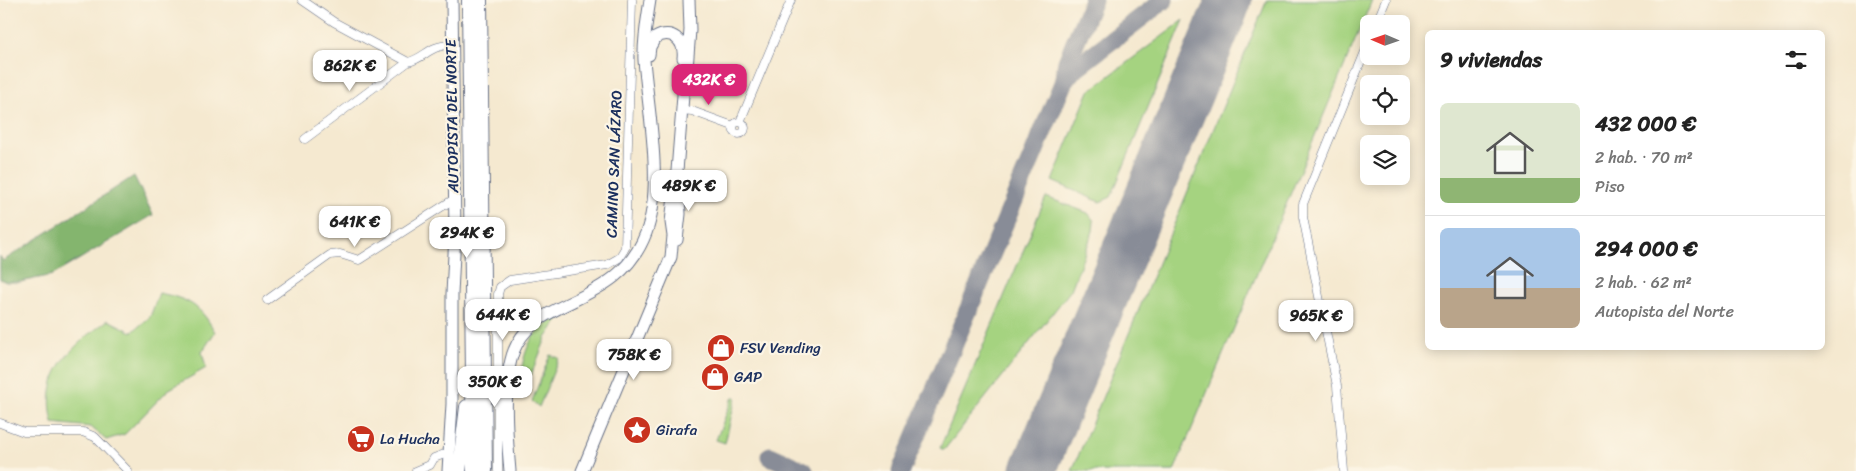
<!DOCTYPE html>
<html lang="es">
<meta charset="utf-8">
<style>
body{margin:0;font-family:Sriracha,sans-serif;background:#f6f6f6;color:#222;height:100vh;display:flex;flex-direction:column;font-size:19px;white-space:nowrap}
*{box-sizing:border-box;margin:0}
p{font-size:16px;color:#767676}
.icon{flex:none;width:28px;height:28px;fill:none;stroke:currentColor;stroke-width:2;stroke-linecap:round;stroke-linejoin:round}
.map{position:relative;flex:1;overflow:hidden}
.panel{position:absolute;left:1425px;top:30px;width:400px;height:320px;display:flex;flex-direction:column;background:#fff;border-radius:8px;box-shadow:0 2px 12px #0003}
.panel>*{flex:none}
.needle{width:32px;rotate:272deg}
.tools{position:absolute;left:1360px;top:15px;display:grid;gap:10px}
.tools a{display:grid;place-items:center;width:50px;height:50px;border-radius:8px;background:#fff;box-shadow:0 2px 12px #0003;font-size:25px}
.price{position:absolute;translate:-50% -42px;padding:0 11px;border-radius:10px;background:#fff;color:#222;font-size:16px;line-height:32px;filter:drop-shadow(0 1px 2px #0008)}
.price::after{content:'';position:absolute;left:50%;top:30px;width:15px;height:11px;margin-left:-8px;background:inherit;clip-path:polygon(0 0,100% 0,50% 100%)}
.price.selected{background:#db2777;color:#fff}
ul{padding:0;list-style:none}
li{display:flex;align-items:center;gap:15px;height:125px;padding:0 15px}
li+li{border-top:1px solid #e0e0e0}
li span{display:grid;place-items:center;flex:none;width:140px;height:100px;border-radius:8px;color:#555}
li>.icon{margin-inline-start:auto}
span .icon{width:60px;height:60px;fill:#fffc;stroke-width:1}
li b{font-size:21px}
h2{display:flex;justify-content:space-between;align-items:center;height:60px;padding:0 15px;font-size:21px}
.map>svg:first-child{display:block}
.green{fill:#a5d380;stroke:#60816f}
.forest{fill:#84b56e;stroke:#507266}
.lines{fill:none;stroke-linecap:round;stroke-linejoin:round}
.taxiway{stroke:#888c97;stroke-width:19}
.runway{stroke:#888c97;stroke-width:46}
.minor-casing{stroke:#677086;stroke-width:9}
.secondary-casing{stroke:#677086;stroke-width:13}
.motorway-casing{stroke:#677086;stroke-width:16}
.minor{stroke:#fff;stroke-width:8}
.secondary{stroke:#fff;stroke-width:11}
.motorway{stroke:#fff;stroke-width:14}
.labels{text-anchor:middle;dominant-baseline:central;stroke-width:4.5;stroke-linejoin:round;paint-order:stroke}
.street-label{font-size:15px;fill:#1b2f5e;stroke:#fcf5e5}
.poi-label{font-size:15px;fill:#1b2f5e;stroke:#fcf5e5;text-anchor:start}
</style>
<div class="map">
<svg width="1856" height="471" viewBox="0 0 1856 471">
<rect width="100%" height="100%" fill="#fcf5e5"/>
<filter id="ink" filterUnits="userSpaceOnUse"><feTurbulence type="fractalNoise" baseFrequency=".02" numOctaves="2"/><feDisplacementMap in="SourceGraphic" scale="10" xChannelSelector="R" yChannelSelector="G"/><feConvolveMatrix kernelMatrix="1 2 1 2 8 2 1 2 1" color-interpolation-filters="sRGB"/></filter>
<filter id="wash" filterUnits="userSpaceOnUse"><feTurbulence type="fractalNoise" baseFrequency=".0096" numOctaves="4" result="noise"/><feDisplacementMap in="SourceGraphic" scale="20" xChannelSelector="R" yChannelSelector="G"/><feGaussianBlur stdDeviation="1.12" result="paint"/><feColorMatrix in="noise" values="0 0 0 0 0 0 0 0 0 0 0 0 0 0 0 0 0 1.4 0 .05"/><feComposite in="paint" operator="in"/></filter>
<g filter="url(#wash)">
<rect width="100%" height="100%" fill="#f5e9d0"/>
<path class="green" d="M 1267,0 L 1372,0 L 1174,471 L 1072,471 Z
M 1184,20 L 1111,197 L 1100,202 L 1052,181 L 1089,91 Z
M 1046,197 L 1088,213 L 1094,221 L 1093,231 L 1071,290 L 944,450 L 940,448 Z
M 159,293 C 189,299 200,305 215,332 L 202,352 L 206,368 L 168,390 L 125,434 L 106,440 L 91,427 L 53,423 C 41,372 70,348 108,320 L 132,332 L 150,317 Z
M 561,316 L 546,338 L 523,395 C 517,380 524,348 535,334 C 541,326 552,321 561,316 Z
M 550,355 L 559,358 L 539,407 L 532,401 Z
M 733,397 L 736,397 L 725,443 L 716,440 Z"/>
<path class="forest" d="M 134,176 L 153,215 L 53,275 L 20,282 L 6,282 L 0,279 L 0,256 L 3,261 Z"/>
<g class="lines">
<path class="taxiway" d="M 1064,81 L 1073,70 L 1164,0
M 770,456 L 804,471
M 901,471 L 1063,83 L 1067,62 L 1093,0"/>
<path class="runway" d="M 1033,471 L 1229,0"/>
</g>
</g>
<g filter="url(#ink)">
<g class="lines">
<defs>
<path id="minor" d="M 302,0 L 334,22 L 408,62 C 426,58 428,45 452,45
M 1376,24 L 1386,0
M 681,110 L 692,111 L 733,126
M733 128a6 6 0 1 1 12 0a6 6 0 1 1-12 0Z
M 740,122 L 791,0
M 305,139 L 408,62
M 267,300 L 330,255 L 340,254 L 359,260 L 454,199
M 0,423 L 24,432 L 83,432 L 95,437 L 128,471
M 416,471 L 430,465 L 434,458 L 450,452
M 498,471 L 498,294 L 500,287 L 510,280 L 607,265 L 619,258 L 625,248 L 632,0
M 1344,471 L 1337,386 L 1303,217 L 1303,204 L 1369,42"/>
<path id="secondary" d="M 649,55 L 650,47 L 655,38 C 672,28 685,41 683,58
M 677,240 L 680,214 L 679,194
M 448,471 L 452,404 L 452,294 L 455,234 L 452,0
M 510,471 C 507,438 501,372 517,344 C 543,295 619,305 646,233 C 664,186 648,110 644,60 C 643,40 647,20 650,0
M 582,471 L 671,257 L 673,236 L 671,222 L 677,171 L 684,83 L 687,69 L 690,30 L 689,0"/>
<path id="motorway" d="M 469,0 L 474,471
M 480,0 L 485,471
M 459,471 L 467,407"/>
</defs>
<use href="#minor" class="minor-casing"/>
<use href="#secondary" class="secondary-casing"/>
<use href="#motorway" class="motorway-casing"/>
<use href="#minor" class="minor"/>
<use href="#secondary" class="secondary"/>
<use href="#motorway" class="motorway"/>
</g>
</g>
<defs>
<symbol id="shop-disc" viewBox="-11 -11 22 22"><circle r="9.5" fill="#c8321e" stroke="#fcf5e5"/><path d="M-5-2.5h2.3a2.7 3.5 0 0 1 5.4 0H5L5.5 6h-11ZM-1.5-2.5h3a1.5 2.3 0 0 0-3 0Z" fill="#fff"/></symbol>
<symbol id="sight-disc" viewBox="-11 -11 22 22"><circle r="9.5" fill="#c8321e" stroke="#fcf5e5"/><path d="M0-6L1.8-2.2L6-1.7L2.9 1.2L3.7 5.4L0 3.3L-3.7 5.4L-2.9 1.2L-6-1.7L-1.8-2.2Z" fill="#fff"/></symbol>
<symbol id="supermarket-disc" viewBox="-11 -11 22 22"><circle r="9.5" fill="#c8321e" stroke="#fcf5e5"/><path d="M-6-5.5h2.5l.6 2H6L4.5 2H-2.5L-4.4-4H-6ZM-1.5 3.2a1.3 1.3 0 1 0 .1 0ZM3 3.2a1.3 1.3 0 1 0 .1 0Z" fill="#fff"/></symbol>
</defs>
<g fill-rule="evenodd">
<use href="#shop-disc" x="705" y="332" width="32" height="32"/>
<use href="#shop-disc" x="699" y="361" width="32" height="32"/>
<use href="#sight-disc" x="621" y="414" width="32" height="32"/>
<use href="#supermarket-disc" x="345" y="423" width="32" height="32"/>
</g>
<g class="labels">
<g class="street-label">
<text transform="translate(452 116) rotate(-91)">AUTOPISTA DEL NORTE</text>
<text transform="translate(614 164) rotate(-88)">CAMINO SAN LÁZARO</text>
</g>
<g class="poi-label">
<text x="740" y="348">FSV Vending</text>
<text x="734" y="377">GAP</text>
<text x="656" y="430">Girafa</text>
<text x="380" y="439">La Hucha</text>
</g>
</g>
</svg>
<div class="tools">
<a><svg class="needle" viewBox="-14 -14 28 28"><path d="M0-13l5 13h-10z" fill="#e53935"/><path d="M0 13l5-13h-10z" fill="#767676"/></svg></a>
<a><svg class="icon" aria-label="locate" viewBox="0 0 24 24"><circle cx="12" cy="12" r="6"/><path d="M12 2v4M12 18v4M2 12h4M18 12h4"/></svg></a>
<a><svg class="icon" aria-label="layers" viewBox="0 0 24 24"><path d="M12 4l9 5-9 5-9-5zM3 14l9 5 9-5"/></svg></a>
</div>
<b class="price" style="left:350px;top:92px">862K €</b>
<b class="price selected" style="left:709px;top:106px">432K €</b>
<b class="price" style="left:689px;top:212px">489K €</b>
<b class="price" style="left:355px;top:248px">641K €</b>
<b class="price" style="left:467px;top:259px">294K €</b>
<b class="price" style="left:503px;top:341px">644K €</b>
<b class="price" style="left:1316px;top:342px">965K €</b>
<b class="price" style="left:634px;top:381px">758K €</b>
<b class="price" style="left:495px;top:408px">350K €</b>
<section class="panel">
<h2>9 viviendas<svg class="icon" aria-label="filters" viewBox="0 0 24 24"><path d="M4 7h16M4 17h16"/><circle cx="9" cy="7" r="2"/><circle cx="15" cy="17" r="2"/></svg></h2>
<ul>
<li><span style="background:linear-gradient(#dfe7d0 75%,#8fb573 0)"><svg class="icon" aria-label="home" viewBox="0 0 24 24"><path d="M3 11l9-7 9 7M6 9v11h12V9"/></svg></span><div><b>432 000 €</b><p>2 hab. · 70 m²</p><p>Piso</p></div></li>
<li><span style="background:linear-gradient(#a9c7e8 60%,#b9a48a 0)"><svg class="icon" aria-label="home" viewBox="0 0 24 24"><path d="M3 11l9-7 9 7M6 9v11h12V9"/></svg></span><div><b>294 000 €</b><p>2 hab. · 62 m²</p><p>Autopista del Norte</p></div></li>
</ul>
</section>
</div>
